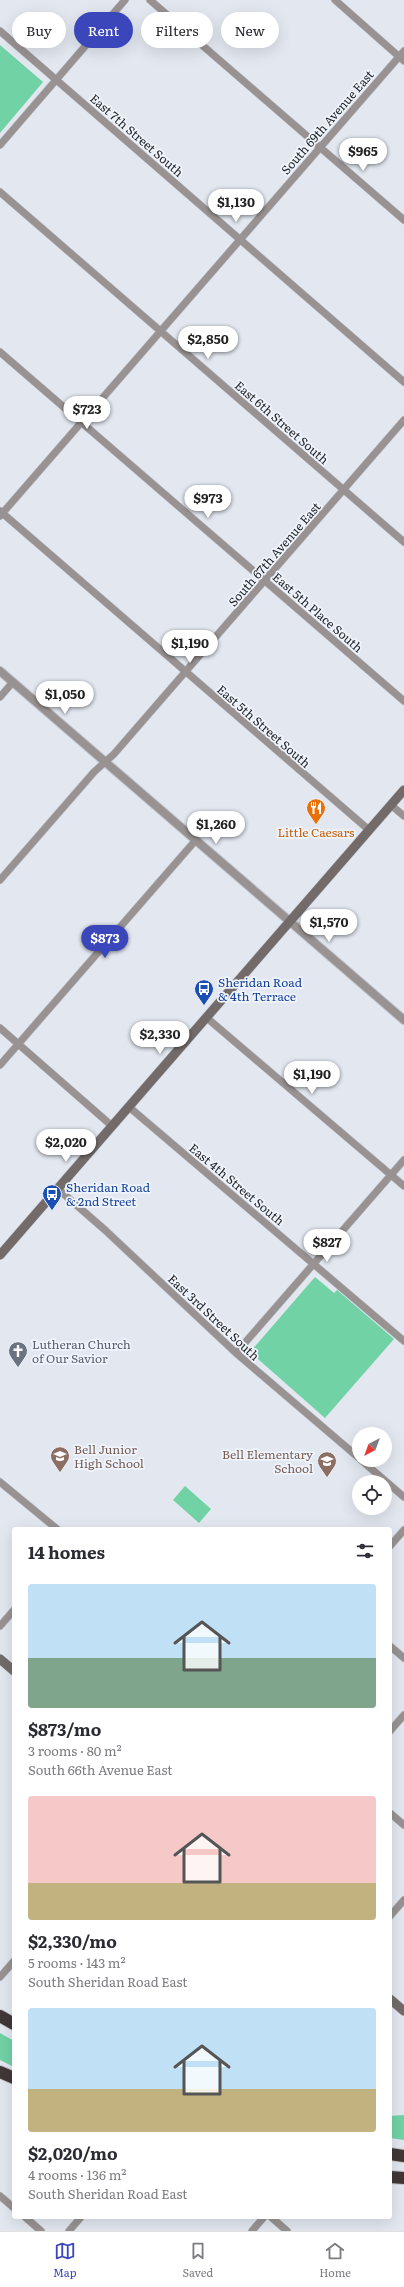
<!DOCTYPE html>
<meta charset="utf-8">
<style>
body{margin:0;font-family:Literata,serif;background:#f7f7f7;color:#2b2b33;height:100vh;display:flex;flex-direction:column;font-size:15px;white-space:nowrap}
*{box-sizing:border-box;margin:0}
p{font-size:13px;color:#7c7c81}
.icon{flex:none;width:22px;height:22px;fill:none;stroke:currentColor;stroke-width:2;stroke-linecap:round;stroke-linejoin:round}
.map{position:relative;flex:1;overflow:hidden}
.panel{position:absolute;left:12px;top:1527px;width:380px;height:692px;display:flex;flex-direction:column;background:#fff;border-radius:4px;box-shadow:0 4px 16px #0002}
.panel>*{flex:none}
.banner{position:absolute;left:12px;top:12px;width:380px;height:36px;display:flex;gap:8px}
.needle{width:26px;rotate:221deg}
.tools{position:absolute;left:352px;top:1427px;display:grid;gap:8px}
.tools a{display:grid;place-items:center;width:40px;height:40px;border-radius:50%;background:#fff;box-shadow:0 4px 16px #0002;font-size:20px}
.price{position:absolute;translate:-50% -34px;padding:0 9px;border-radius:14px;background:#fff;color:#222;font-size:13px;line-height:26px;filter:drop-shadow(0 1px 2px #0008)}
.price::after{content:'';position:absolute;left:50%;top:24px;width:12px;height:9px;margin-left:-6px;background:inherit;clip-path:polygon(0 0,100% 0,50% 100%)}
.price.selected{background:#3b46ba;color:#fff}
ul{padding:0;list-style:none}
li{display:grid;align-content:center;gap:8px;height:212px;padding:0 16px}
li span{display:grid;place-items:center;height:124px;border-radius:4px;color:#555}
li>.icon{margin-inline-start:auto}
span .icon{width:72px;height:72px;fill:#fffc;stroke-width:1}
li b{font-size:17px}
h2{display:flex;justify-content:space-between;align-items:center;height:48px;padding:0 16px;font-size:17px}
.tag{padding:0 14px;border-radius:18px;background:#fff;box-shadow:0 4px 16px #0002;font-size:14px;line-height:36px}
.tag.selected{background:#3b46ba;color:#fff}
.menu{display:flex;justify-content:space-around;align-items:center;height:56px;border-top:1px solid #e1e1e2;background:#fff;font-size:11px;color:#7c7c81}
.menu a{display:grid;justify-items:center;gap:2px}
.menu .selected{color:#3b46ba}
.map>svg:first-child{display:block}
.green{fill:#70d2a5}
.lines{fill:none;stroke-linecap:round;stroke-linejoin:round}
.minor-casing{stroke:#c0c4cc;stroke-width:8}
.tertiary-casing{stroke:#c0c4cc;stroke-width:10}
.secondary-casing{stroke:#c0c4cc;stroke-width:10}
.motorway-casing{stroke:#c0c4cc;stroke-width:14}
.minor{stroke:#989392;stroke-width:7}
.tertiary{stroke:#989392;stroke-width:8}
.secondary{stroke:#726b69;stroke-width:9}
.motorway{stroke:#403736;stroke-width:12}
.labels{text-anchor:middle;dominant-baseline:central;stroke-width:3.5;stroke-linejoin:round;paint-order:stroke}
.street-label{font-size:12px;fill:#242629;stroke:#eff4fd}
.food-label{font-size:12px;fill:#c56008;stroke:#eff4fd}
.transit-label{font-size:12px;fill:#164399;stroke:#eff4fd;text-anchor:start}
.worship-label{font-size:12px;fill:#5b616d;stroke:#eff4fd;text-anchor:start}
.education-label{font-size:12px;fill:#785e54;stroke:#eff4fd;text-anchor:start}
</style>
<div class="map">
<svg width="404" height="2231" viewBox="0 0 404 2231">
<rect width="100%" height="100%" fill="#e2e7f0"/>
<path class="green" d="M 0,45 L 43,82 L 0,133 Z
M 315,1277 L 334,1293 L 337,1290 L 394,1339 L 325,1418 L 250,1352 Z
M 185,1486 L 211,1509 L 199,1523 L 173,1500 Z
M 0,2033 L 14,2041 L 14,2067 L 0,2060 Z
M 404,2115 L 404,2140 L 390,2138 L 390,2116 Z"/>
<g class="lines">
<defs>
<path id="minor" d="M 150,0 L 404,220
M 335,0 L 404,61
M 0,31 L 404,382
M 0,145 L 125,0
M 0,192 L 404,542
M 0,352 L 404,701
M 0,511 L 369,830
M 0,516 L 404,51
M 0,697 L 13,682
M 391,805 L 404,816
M 0,880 L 94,772 L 114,754 L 404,420
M 207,1018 L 404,1186
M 0,1028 L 112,1126
M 0,1065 L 195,841
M 129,1107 L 404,1341
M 58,1189 L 105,1230 L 236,1353 L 359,1458
M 236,1353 L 404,1160
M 361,1460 L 404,1497
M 0,1482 L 57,1529
M 390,1546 L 404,1530
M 0,1626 L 14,1610
M 390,1646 L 404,1658
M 390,1731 L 404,1715
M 390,1813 L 404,1825
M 390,1916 L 404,1900
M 0,1977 L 14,1961
M 0,2196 L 14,2208
M 25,2217 L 41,2231
M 271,2217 L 287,2231
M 69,2231 L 81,2217
M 252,2231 L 264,2217"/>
<path id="tertiary" d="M 0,671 L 404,1020"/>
<path id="secondary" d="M 0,1255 L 404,790
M 0,1659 L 14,1671
M 390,1999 L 404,2011"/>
<path id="motorway" d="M 0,2016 L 14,2024
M 0,2072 L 14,2078
M 390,2154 L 404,2156
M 390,2177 L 404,2178"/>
</defs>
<use href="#minor" class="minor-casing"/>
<use href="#tertiary" class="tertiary-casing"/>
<use href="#secondary" class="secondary-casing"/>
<use href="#motorway" class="motorway-casing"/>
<use href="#minor" class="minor"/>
<use href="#tertiary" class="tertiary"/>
<use href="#secondary" class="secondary"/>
<use href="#motorway" class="motorway"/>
</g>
<defs>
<symbol id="restaurant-pin" viewBox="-11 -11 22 30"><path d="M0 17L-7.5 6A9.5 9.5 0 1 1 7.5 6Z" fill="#e8710a" stroke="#eff4fd"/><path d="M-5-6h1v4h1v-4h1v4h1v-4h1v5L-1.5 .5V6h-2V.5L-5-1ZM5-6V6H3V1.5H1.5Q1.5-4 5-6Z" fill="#fff"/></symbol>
<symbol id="bus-pin" viewBox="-11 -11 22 30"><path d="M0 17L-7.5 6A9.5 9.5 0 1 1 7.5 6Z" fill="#1a4fb4" stroke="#eff4fd"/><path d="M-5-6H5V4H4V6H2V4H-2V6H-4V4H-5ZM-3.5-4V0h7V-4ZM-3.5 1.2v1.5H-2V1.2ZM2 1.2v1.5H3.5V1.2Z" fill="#fff"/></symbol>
<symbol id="church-pin" viewBox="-11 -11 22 30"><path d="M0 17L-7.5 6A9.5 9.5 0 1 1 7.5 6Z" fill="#6b7280" stroke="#eff4fd"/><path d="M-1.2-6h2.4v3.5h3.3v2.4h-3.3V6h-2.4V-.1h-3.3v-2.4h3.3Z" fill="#fff"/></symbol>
<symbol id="school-pin" viewBox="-11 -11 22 30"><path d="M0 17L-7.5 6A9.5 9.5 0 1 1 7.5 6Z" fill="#8d6e63" stroke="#eff4fd"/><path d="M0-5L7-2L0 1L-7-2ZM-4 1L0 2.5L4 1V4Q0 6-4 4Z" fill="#fff"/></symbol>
</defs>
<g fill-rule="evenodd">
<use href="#restaurant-pin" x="305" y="797" width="22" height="30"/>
<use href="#bus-pin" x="193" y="978" width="22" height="30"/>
<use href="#bus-pin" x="41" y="1183" width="22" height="30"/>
<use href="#church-pin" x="7" y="1340" width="22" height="30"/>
<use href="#school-pin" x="49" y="1445" width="22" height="30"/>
<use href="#school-pin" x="316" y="1450" width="22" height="30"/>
</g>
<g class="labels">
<g class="street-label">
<text transform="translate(327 122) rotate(-49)">South 69th Avenue East</text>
<text transform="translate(137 135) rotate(41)">East 7th Street South</text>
<text transform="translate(282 422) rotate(41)">East 6th Street South</text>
<text transform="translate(274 554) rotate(-49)">South 67th Avenue East</text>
<text transform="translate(318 612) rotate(41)">East 5th Place South</text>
<text transform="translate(264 726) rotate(41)">East 5th Street South</text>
<text transform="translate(237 1184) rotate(40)">East 4th Street South</text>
<text transform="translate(214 1317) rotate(43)">East 3rd Street South</text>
</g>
<g class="food-label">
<text x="316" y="832">Little Caesars</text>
</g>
<g class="transit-label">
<text x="218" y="982">Sheridan Road<tspan x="218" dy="14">&amp; 4th Terrace</tspan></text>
<text x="66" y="1187">Sheridan Road<tspan x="66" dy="14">&amp; 2nd Street</tspan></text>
</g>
<g class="worship-label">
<text x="32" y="1344">Lutheran Church<tspan x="32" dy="14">of Our Savior</tspan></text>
</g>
<g class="education-label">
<text x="74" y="1449">Bell Junior<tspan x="74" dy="14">High School</tspan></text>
<text x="313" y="1454" text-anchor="end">Bell Elementary<tspan x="313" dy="14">School</tspan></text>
</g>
</g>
</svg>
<div class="tools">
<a><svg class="needle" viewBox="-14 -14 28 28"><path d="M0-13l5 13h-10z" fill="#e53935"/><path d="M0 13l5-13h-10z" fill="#7c7c81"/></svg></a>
<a><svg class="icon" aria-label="locate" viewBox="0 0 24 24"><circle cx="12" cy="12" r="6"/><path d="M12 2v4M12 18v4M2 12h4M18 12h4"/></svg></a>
</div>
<b class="price" style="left:363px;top:172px">$965</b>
<b class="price" style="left:236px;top:223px">$1,130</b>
<b class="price" style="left:208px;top:360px">$2,850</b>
<b class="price" style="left:87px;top:430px">$723</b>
<b class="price" style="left:208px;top:519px">$973</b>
<b class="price" style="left:190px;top:664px">$1,190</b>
<b class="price" style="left:65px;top:715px">$1,050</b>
<b class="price" style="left:216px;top:845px">$1,260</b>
<b class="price" style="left:329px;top:943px">$1,570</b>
<b class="price selected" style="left:105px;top:959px">$873</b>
<b class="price" style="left:160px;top:1055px">$2,330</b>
<b class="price" style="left:312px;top:1095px">$1,190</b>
<b class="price" style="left:66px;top:1163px">$2,020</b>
<b class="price" style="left:327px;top:1263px">$827</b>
<div class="banner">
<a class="tag">Buy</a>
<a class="tag selected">Rent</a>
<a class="tag">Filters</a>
<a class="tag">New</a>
</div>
<section class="panel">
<h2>14 homes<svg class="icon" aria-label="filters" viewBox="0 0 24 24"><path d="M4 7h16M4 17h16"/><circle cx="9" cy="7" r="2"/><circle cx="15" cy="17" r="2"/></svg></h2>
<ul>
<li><span style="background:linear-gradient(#bfe0f5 60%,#7fa58c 0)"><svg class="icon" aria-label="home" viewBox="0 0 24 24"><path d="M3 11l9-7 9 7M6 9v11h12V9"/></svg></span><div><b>$873/mo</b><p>3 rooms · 80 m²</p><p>South 66th Avenue East</p></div></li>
<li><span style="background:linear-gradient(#f6c9c9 70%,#c2b280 0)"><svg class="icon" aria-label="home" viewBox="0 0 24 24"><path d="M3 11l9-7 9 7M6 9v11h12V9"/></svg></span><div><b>$2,330/mo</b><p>5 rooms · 143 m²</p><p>South Sheridan Road East</p></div></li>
<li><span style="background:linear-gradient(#bfe0f5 65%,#c2b280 0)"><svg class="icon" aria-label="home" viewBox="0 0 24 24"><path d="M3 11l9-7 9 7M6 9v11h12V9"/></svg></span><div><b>$2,020/mo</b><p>4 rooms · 136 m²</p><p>South Sheridan Road East</p></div></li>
</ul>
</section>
</div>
<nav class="menu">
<a class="selected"><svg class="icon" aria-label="map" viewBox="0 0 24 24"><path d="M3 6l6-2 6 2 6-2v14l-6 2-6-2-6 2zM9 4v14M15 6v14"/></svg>Map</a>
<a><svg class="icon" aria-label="saved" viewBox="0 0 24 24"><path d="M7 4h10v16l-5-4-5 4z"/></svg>Saved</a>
<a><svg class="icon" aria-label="home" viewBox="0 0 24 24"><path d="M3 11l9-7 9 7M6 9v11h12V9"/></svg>Home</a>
</nav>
